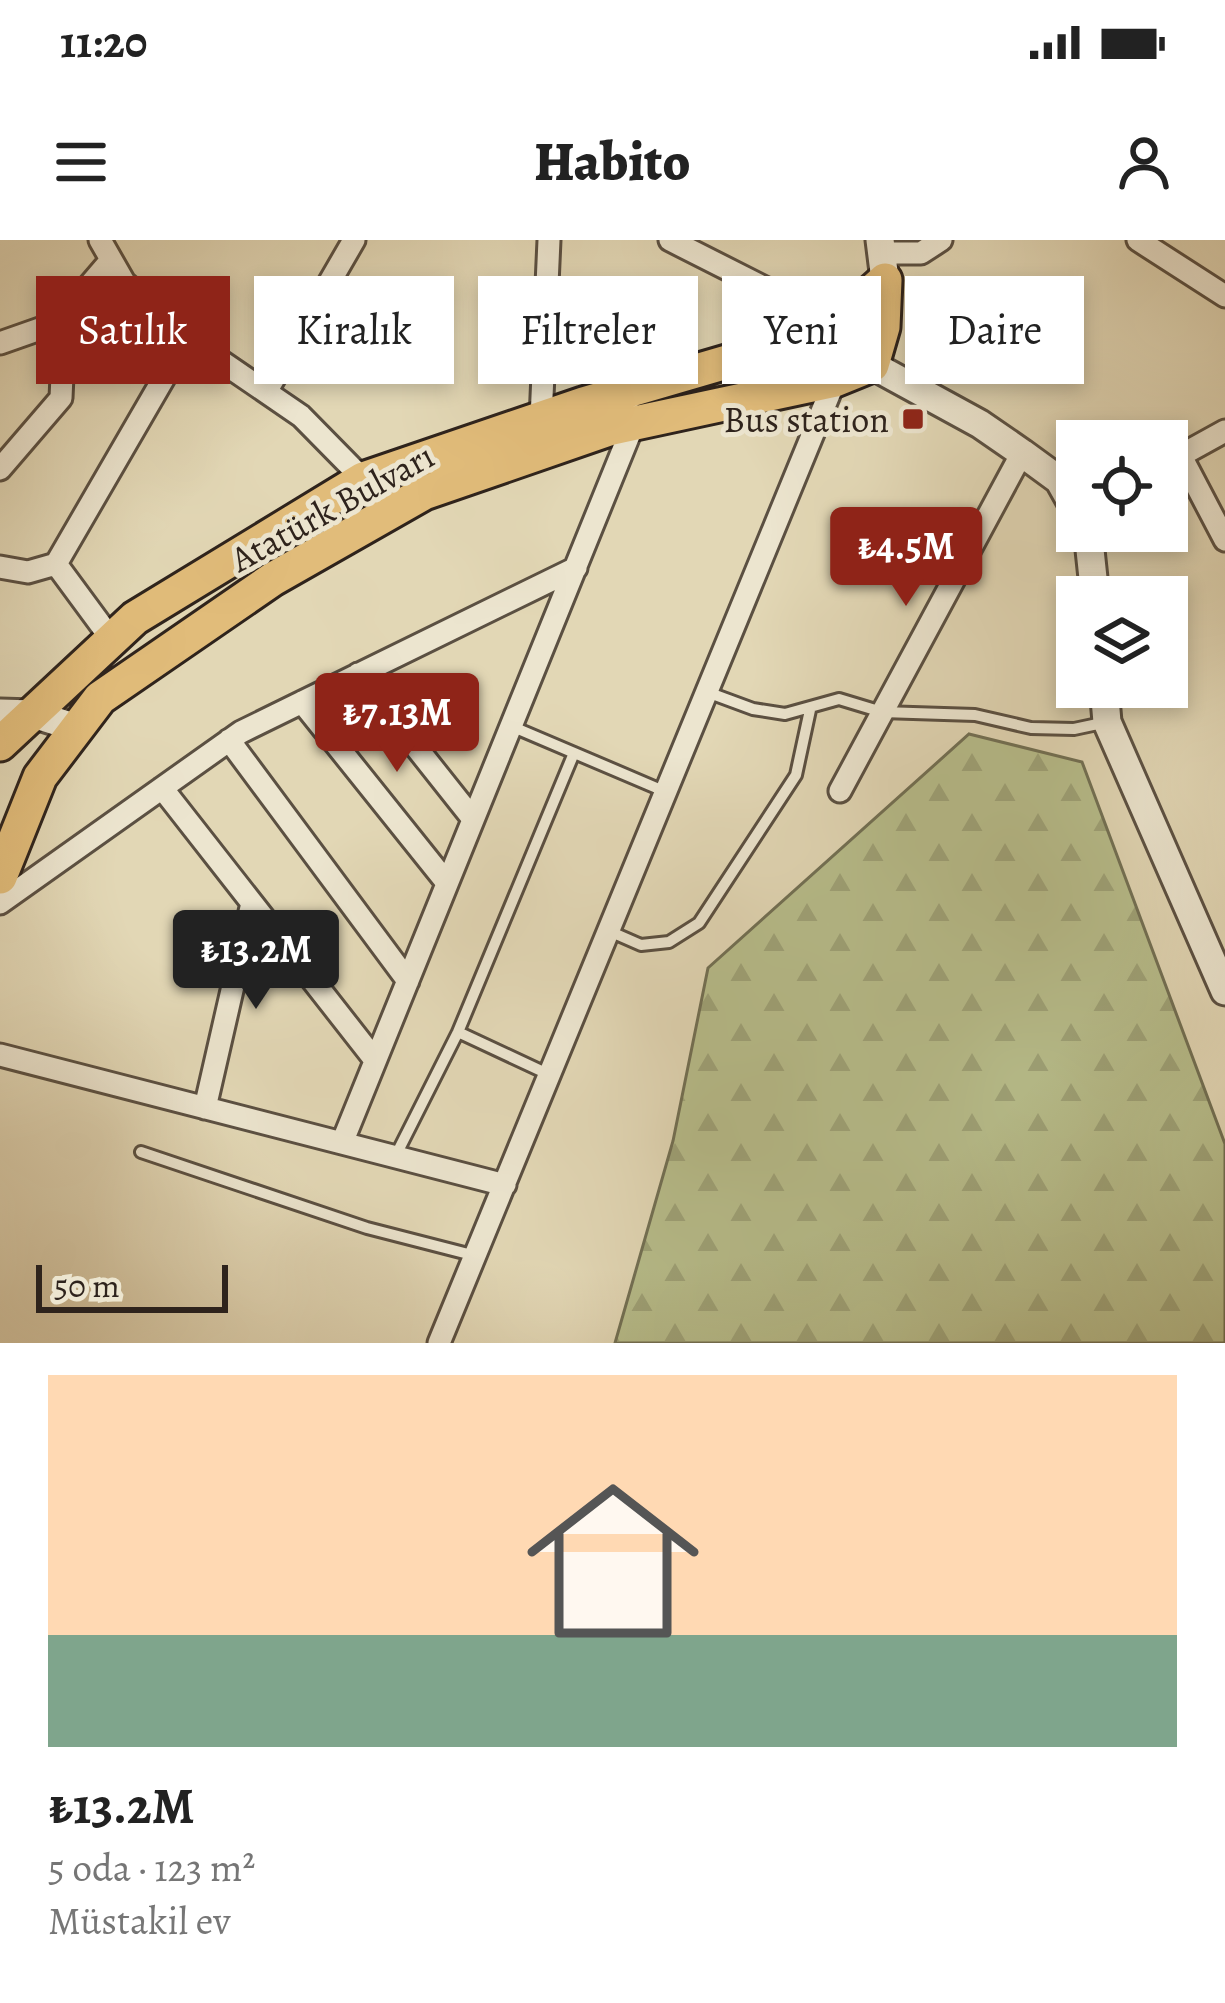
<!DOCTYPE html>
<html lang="tr">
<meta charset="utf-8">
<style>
body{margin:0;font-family:Alegreya,serif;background:#f2f2f2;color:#222;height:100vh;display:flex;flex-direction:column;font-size:45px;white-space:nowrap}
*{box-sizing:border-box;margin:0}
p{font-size:39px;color:#767676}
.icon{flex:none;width:66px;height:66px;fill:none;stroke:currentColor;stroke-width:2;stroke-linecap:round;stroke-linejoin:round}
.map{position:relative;height:1103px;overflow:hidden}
.sheet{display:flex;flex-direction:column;background:#fff;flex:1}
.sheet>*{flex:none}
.guide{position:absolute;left:36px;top:36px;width:1155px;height:108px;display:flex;gap:24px}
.buttons{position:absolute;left:1056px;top:180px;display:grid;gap:24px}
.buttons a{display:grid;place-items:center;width:132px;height:132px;border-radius:0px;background:#fff;box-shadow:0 6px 18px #0003;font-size:60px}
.scale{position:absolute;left:36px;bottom:30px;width:192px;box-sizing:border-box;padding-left:12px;border:6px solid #2e231c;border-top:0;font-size:33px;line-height:42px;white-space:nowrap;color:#2e231c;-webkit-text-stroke:9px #ece5cf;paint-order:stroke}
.price{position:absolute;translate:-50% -102px;padding:0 27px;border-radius:12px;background:#8f2418;color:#fff;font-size:39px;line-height:78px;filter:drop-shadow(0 3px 6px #0008)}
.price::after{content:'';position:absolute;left:50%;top:72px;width:36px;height:27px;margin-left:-18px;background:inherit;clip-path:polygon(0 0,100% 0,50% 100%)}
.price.active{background:#222;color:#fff}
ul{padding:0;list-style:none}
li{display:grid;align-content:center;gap:24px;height:636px;padding:0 48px}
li+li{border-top:3px solid #e0e0e0}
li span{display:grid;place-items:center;height:372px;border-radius:0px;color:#555}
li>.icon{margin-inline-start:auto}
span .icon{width:216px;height:216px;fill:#fffc;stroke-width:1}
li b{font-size:51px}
.tag{padding:0 42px;border-radius:0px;background:#fff;box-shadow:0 6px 18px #0003;font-size:42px;line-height:108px}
.tag.active{background:#8f2418;color:#fff}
.status{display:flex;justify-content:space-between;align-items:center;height:84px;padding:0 60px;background:#fff;direction:ltr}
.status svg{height:33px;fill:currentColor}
header{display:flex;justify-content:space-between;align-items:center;height:156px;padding:0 48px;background:#fff;font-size:54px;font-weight:800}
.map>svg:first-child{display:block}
.forest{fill:url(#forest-firs);stroke:#727054;stroke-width:3}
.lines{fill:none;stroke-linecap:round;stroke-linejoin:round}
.service-casing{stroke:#5b5042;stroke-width:16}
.minor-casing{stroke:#5b5042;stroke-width:27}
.tertiary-casing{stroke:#5b5042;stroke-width:33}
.primary-casing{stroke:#2e231c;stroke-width:39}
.service{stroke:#ece5cf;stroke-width:10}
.minor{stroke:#ece5cf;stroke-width:21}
.tertiary{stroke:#ece5cf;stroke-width:27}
.primary{stroke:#e1bc7a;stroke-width:33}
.poi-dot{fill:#8f2418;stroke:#ece5cf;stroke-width:4.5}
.labels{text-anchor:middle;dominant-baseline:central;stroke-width:10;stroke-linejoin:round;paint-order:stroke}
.poi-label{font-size:36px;fill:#2e231c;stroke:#ece5cf;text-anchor:end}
.street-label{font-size:36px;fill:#2e231c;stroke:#ece5cf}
</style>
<div class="status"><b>11:20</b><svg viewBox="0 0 49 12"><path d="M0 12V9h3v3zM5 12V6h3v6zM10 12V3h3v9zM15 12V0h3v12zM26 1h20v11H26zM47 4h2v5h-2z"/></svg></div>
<header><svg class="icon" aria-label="menu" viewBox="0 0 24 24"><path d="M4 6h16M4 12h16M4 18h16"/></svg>Habito<svg class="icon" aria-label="person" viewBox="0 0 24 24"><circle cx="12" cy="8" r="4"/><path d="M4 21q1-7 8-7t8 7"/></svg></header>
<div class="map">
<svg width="1225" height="1103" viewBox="0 0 1225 1103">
<defs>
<pattern id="forest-firs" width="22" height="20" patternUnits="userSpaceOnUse" patternTransform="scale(3)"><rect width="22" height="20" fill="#b7bd8b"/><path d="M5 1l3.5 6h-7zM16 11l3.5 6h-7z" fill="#9ea277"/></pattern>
</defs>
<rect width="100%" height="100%" fill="#e2d7b5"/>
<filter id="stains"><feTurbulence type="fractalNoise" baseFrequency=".00167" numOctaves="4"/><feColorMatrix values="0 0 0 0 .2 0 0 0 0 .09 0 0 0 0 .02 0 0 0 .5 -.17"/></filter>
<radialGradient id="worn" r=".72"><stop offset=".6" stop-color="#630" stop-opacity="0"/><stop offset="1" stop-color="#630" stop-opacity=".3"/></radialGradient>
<path class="forest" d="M 969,494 L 1082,522 L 1225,904 L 1225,1103 L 615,1103 L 673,901 L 708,728 Z"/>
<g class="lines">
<defs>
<path id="service" d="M 707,452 L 753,469 L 785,474 L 839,459 L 882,472 L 975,475 L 1031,488 L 1074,489 L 1107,482
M 511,486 L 666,552
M 609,691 L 641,705 L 669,702 L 699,683 L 796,535 L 810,470
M 458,792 L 550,835
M 141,912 L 367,988 L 476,1016
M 395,917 L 458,792 L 574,513"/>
<path id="minor" d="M 100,0 L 124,42 L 187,98 L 301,176 L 363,239
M 670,0 L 836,84
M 1138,0 L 1225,56
M 882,13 L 921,13 L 941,0
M 0,103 L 57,83
M 266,152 L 354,0
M 541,179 L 549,0
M 1181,216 L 1225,300
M 1167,223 L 1225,191
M 0,229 L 61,158 L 63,113 L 57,83 L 111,20
M 0,327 L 28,332 L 56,324
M 112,400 L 56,324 L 187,98
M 358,434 L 473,579
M 302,462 L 447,643
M 229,500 L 408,741
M 162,548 L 375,820
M 840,551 L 1022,213
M 0,663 L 241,492 L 576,328
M 0,815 L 505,945
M 205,868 L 252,663
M 342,903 L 634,183 L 633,175
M 439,1103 L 835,140"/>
<path id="tertiary" d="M 880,0 L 885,40
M 826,93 L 872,125 L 980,184 L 1022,213 L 1059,240 L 1077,272
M 1088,291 L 1095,357
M 1104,447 L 1107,482 L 1225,751
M 0,473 L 33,474 L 77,488"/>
<path id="primary" d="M 0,504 L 135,378 L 363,239 L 583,164 L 826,93 L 885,40
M 0,637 L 40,537 L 100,458 L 273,339 L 424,253 L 612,188 L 835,140 L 872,125 L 883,87 L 885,40"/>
</defs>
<use href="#service" class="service-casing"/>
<use href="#minor" class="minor-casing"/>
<use href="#tertiary" class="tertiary-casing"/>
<use href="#primary" class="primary-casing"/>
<use href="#service" class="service"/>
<use href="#minor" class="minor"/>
<use href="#tertiary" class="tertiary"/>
<use href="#primary" class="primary"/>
</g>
<rect class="poi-dot" x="901" y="167" width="24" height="24" rx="6"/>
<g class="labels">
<g class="poi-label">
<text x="889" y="179">Bus station</text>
</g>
<g class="street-label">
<text transform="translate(332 267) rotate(-29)">Atatürk Bulvarı</text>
</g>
</g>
<rect width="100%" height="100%" filter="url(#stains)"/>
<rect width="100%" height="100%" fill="url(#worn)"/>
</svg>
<div class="buttons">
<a><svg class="icon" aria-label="locate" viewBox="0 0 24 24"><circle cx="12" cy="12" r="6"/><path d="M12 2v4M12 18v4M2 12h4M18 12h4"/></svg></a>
<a><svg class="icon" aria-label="layers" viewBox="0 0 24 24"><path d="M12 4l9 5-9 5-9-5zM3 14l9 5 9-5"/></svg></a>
</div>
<div class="scale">50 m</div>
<b class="price" style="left:906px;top:369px">₺4.5M</b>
<b class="price" style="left:397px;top:535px">₺7.13M</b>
<b class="price active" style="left:256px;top:772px">₺13.2M</b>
<div class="guide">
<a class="tag active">Satılık</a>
<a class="tag">Kiralık</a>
<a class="tag">Filtreler</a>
<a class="tag">Yeni</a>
<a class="tag">Daire</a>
</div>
</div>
<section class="sheet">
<ul>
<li><span style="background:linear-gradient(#ffd9b3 70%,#7fa58c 0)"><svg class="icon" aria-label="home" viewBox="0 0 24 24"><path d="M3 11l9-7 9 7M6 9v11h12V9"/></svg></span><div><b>₺13.2M</b><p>5 oda · 123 m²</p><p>Müstakil ev</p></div></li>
</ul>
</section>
